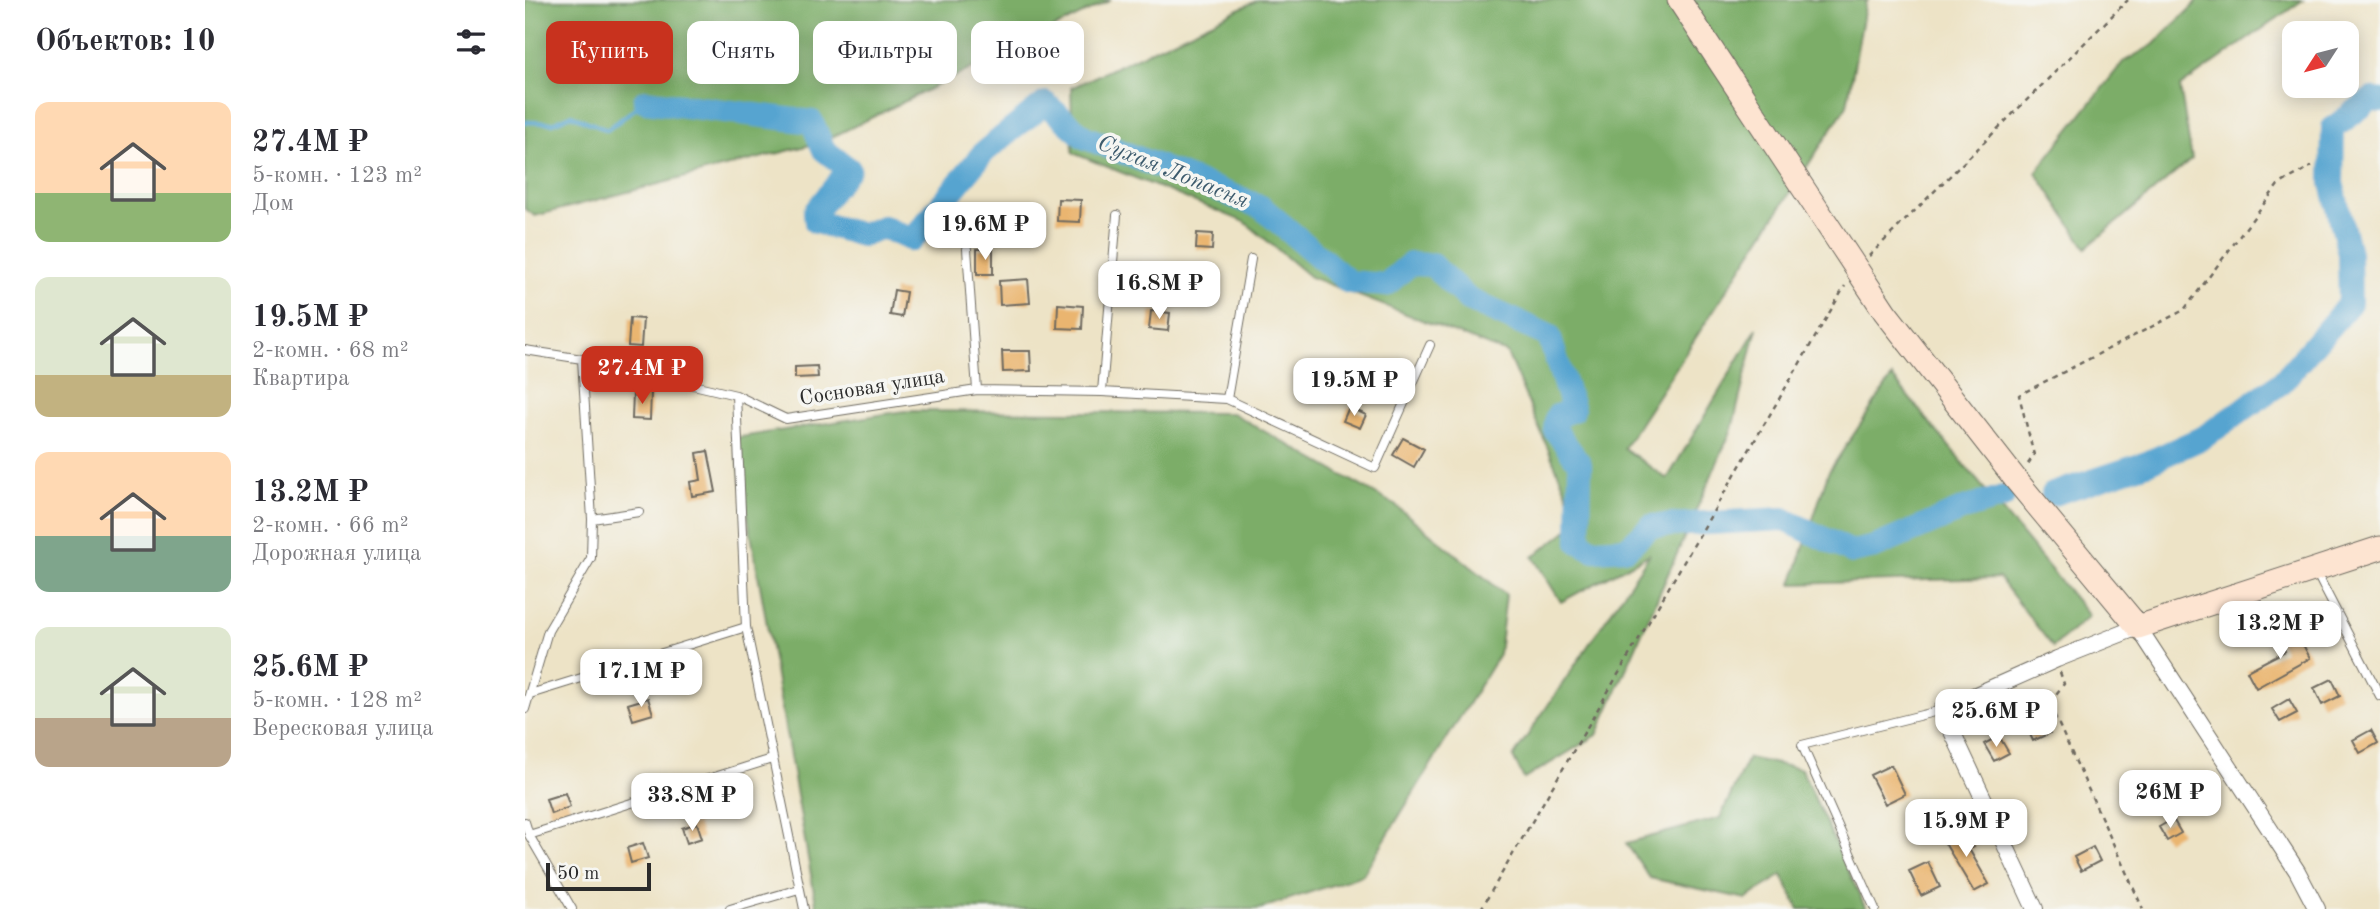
<!DOCTYPE html>
<html lang="ru">
<meta charset="utf-8">
<style>
body{margin:0;font-family:"Old Standard TT",serif;background:#f7f7f7;color:#2b2b33;height:100vh;display:flex;flex-direction:column;font-size:26px;white-space:nowrap}
*{box-sizing:border-box;margin:0}
p{font-size:23px;color:#7c7c81}
.icon{flex:none;width:38px;height:38px;fill:none;stroke:currentColor;stroke-width:2;stroke-linecap:round;stroke-linejoin:round}
.map{position:relative;flex:1;overflow:hidden}
.sheet{display:flex;flex-direction:column;background:#fff;width:525px}
.sheet>*{flex:none}
.guide{position:absolute;left:21px;top:21px;width:665px;height:63px;display:flex;gap:14px}
.needle{width:46px;rotate:234deg}
.tools{position:absolute;left:1757px;top:21px;display:grid;gap:14px}
.tools a{display:grid;place-items:center;width:77px;height:77px;border-radius:14px;background:#fff;box-shadow:0 4px 18px #0003;font-size:35px}
.scale{position:absolute;left:21px;bottom:18px;width:105px;box-sizing:border-box;padding-left:7px;border:4px solid #2b2b2b;border-top:0;font-size:19px;line-height:24px;white-space:nowrap;color:#2b2b2b;-webkit-text-stroke:5px #f6f6f2;paint-order:stroke}
.price{position:absolute;translate:-50% -60px;padding:0 16px;border-radius:14px;background:#fff;color:#222;font-size:23px;line-height:46px;filter:drop-shadow(0 2px 4px #0008)}
.price::after{content:'';position:absolute;left:50%;top:42px;width:21px;height:16px;margin-left:-10px;background:inherit;clip-path:polygon(0 0,100% 0,50% 100%)}
.price.active{background:#c8321e;color:#fff}
ul{padding:0;list-style:none}
li{display:flex;align-items:center;gap:21px;height:175px;padding:0 35px}
li span{display:grid;place-items:center;flex:none;width:196px;height:140px;border-radius:14px;color:#555}
li>.icon{margin-inline-start:auto}
span .icon{width:84px;height:84px;fill:#fffc;stroke-width:1}
li b{font-size:30px}
h2{display:flex;justify-content:space-between;align-items:center;height:84px;padding:0 35px;font-size:30px}
.pill{padding:0 24px;border-radius:14px;background:#fff;box-shadow:0 4px 18px #0003;font-size:24px;line-height:63px}
.pill.active{background:#c8321e;color:#fff}
main{display:flex;flex:1;min-height:0}
.map>svg:first-child{display:block}
.forest{fill:#7bad68;stroke:#536c4a;stroke-width:2}
.lines{fill:none;stroke-linecap:round;stroke-linejoin:round}
.stream{stroke:#57a4d0;stroke-width:4.5}
.river{stroke:#57a4d0;stroke-width:24}
.building{fill:#eab56f}
.lane-casing{stroke:#6f6b61;stroke-width:10}
.street-casing{stroke:#6f6b61;stroke-width:18}
.secondary-casing{stroke:#6f6b61;stroke-width:25}
.path{stroke:#6f6b61;stroke-width:2.5;stroke-dasharray:5 5;stroke-linecap:butt}
.lane{stroke:#fff;stroke-width:8}
.street{stroke:#fff;stroke-width:16}
.secondary{stroke:#fde4d1;stroke-width:23}
.labels{text-anchor:middle;dominant-baseline:central;stroke-width:7;stroke-linejoin:round;paint-order:stroke}
.street-label{font-size:21px;fill:#2b2b2b;stroke:#f6f6f2}
.water-label{font-size:23px;font-style:italic;fill:#3d5b6d;stroke:#f6f6f2}
</style>
<main>
<section class="sheet">
<h2>Объектов: 10<svg class="icon" aria-label="filters" viewBox="0 0 24 24"><path d="M4 7h16M4 17h16"/><circle cx="9" cy="7" r="2"/><circle cx="15" cy="17" r="2"/></svg></h2>
<ul>
<li><span style="background:linear-gradient(#ffd9b3 65%,#8fb573 0)"><svg class="icon" aria-label="home" viewBox="0 0 24 24"><path d="M3 11l9-7 9 7M6 9v11h12V9"/></svg></span><div><b>27.4M ₽</b><p>5-комн. · 123 m²</p><p>Дом</p></div></li>
<li><span style="background:linear-gradient(#dfe7d0 70%,#c2b280 0)"><svg class="icon" aria-label="home" viewBox="0 0 24 24"><path d="M3 11l9-7 9 7M6 9v11h12V9"/></svg></span><div><b>19.5M ₽</b><p>2-комн. · 68 m²</p><p>Квартира</p></div></li>
<li><span style="background:linear-gradient(#ffd9b3 60%,#7fa58c 0)"><svg class="icon" aria-label="home" viewBox="0 0 24 24"><path d="M3 11l9-7 9 7M6 9v11h12V9"/></svg></span><div><b>13.2M ₽</b><p>2-комн. · 66 m²</p><p>Дорожная улица</p></div></li>
<li><span style="background:linear-gradient(#dfe7d0 65%,#b9a48a 0)"><svg class="icon" aria-label="home" viewBox="0 0 24 24"><path d="M3 11l9-7 9 7M6 9v11h12V9"/></svg></span><div><b>25.6M ₽</b><p>5-комн. · 128 m²</p><p>Вересковая улица</p></div></li>
</ul>
</section>
<div class="map">
<svg width="1855" height="909" viewBox="0 0 1855 909">
<rect width="100%" height="100%" fill="#f6f6f2"/>
<filter id="ink" filterUnits="userSpaceOnUse"><feTurbulence type="fractalNoise" baseFrequency=".0143" numOctaves="2"/><feDisplacementMap in="SourceGraphic" scale="14" xChannelSelector="R" yChannelSelector="G"/><feConvolveMatrix kernelMatrix="1 2 1 2 8 2 1 2 1" color-interpolation-filters="sRGB"/></filter>
<filter id="wash" filterUnits="userSpaceOnUse"><feTurbulence type="fractalNoise" baseFrequency=".00686" numOctaves="4" result="noise"/><feDisplacementMap in="SourceGraphic" scale="28" xChannelSelector="R" yChannelSelector="G"/><feGaussianBlur stdDeviation="1.57" result="paint"/><feColorMatrix in="noise" values="0 0 0 0 0 0 0 0 0 0 0 0 0 0 0 0 0 1.4 0 .05"/><feComposite in="paint" operator="in"/></filter>
<g filter="url(#wash)">
<rect width="100%" height="100%" fill="#ede3c6"/>
<path class="forest" d="M 0,0 L 526,0 L 530,3 L 534,0 L 586,0 L 297,142 L 10,216 L 0,209 Z
M 733,0 L 1344,0 L 1341,1 L 1322,105 L 1099,448 L 1142,479 L 1232,328 L 1207,429 L 1072,735 L 999,779 L 988,757 L 1125,554 L 1036,602 L 1008,557 L 1054,521 L 982,353 L 785,277 L 720,222 L 548,153 L 546,88 Z
M 1674,0 L 1778,0 L 1655,87 L 1667,159 L 1561,248 L 1511,172 L 1598,62 L 1628,45 Z
M 1367,377 L 1564,616 L 1528,647 L 1474,578 L 1267,584 L 1303,473 Z
M 379,411 L 707,413 L 870,505 L 981,595 L 974,654 L 838,875 L 734,909 L 292,909 L 209,438 Z
M 1223,758 L 1276,769 L 1341,909 L 1274,909 L 1257,875 L 1221,899 L 1125,878 L 1101,843 L 1195,818 Z"/>
<g class="lines">
<path class="stream" d="M 0,122 L 28,123 L 46,115 L 82,130 L 120,101"/>
<path class="river" d="M 120,101 L 287,122 L 299,150 L 324,169 L 290,212 L 291,222 L 337,235 L 358,227 L 387,240 L 459,152 L 520,103 L 559,137 L 736,207 L 824,282 L 861,285 L 885,264 L 907,265 L 944,300 L 1024,336 L 1048,410 L 1032,416 L 1030,430 L 1055,464 L 1054,542 L 1069,550 L 1102,548 L 1126,526 L 1258,519 L 1327,552 L 1350,547 L 1439,509 L 1478,497
M 1528,494 L 1622,463 L 1679,437 L 1756,383 L 1825,303 L 1824,253 L 1807,183 L 1808,128 L 1847,99 L 1855,101"/>
</g>
<g id="blocks">
<path class="building" d="M 533,199 L 556,200 L 555,222 L 532,221 Z
M 672,233 L 688,234 L 687,250 L 671,249 Z
M 452,249 L 468,249 L 468,274 L 452,274 Z
M 503,279 L 505,303 L 475,305 L 474,281 Z
M 369,290 L 381,292 L 377,317 L 365,315 Z
M 533,304 L 558,306 L 557,329 L 532,328 Z
M 626,311 L 645,313 L 643,331 L 624,329 Z
M 105,318 L 118,319 L 116,347 L 103,346 Z
M 477,351 L 505,351 L 506,371 L 478,372 Z
M 292,366 L 293,377 L 270,378 L 270,367 Z
M 108,392 L 126,392 L 125,420 L 107,419 Z
M 824,407 L 841,415 L 835,428 L 818,421 Z
M 878,438 L 899,449 L 889,467 L 868,455 Z
M 183,451 L 191,492 L 167,496 L 165,482 L 176,480 L 172,453 Z
M 1771,631 L 1785,658 L 1731,688 L 1722,671 L 1760,651 L 1754,640 Z
M 1807,679 L 1815,696 L 1797,705 L 1789,688 Z
M 123,698 L 128,714 L 108,720 L 103,704 Z
M 1764,699 L 1772,713 L 1755,722 L 1747,709 Z
M 1515,711 L 1525,733 L 1508,741 L 1498,719 Z
M 1846,730 L 1853,743 L 1835,753 L 1828,740 Z
M 1474,736 L 1484,753 L 1469,761 L 1459,744 Z
M 1366,765 L 1380,794 L 1360,804 L 1345,775 Z
M 40,793 L 45,807 L 26,814 L 21,799 Z
M 1648,819 L 1656,833 L 1642,841 L 1634,827 Z
M 172,823 L 177,838 L 162,843 L 157,828 Z
M 1440,829 L 1449,847 L 1444,849 L 1464,884 L 1449,892 L 1418,840 Z
M 118,843 L 123,858 L 106,863 L 102,848 Z
M 1568,847 L 1575,861 L 1556,871 L 1549,857 Z
M 1403,862 L 1415,887 L 1396,896 L 1384,871 Z"/>
</g>
</g>
<g filter="url(#ink)">
<use href="#blocks" fill-opacity="0" stroke="#6f6b61" stroke-width="2"/>
<g class="lines">
<defs>
<path id="lane" d="M 442,249 L 452,390
M 0,350 L 57,359 L 211,395 L 261,419 L 452,390 L 577,392 L 702,399 L 850,468 L 905,345
M 577,392 L 592,215
M 211,395 L 221,627 L 279,909
M 702,399 L 726,259
M 67,519 L 114,512
M 1791,572 L 1855,696
M 5,694 L 221,627
M 0,709 L 23,631 L 66,558 L 67,519 L 57,359
M 0,822 L 4,835 L 47,909
M 4,835 L 247,759
M 205,909 L 274,889
M 1350,909 L 1277,745 L 1417,710"/>
<path id="street" d="M 1510,909 L 1417,710 L 1532,659 L 1613,627 L 1772,871 L 1792,909"/>
<path id="secondary" d="M 1154,0 L 1360,312 L 1492,481 L 1613,627 L 1855,548"/>
</defs>
<use href="#lane" class="lane-casing"/>
<use href="#street" class="street-casing"/>
<use href="#secondary" class="secondary-casing"/>
<path class="path" d="M 1344,256 L 1603,0
M 1503,464 L 1509,455 L 1494,395 L 1659,310 L 1753,185 L 1787,166
M 1535,672 L 1539,684 L 1524,703 L 1618,909
M 956,909 L 1320,286"/>
<use href="#lane" class="lane"/>
<use href="#street" class="street"/>
<use href="#secondary" class="secondary"/>
</g>
</g>
<g class="labels">
<g class="street-label">
<text transform="translate(347 388) rotate(-9)">Сосновая улица</text>
</g>
<g class="water-label">
<text transform="translate(648 172) rotate(22)">Сухая Лопасня</text>
</g>
</g>
</svg>
<div class="tools">
<a><svg class="needle" viewBox="-14 -14 28 28"><path d="M0-13l5 13h-10z" fill="#e53935"/><path d="M0 13l5-13h-10z" fill="#7c7c81"/></svg></a>
</div>
<div class="scale">50 m</div>
<b class="price" style="left:460px;top:262px">19.6M ₽</b>
<b class="price" style="left:634px;top:321px">16.8M ₽</b>
<b class="price active" style="left:117px;top:406px">27.4M ₽</b>
<b class="price" style="left:829px;top:418px">19.5M ₽</b>
<b class="price" style="left:1755px;top:661px">13.2M ₽</b>
<b class="price" style="left:116px;top:709px">17.1M ₽</b>
<b class="price" style="left:1471px;top:749px">25.6M ₽</b>
<b class="price" style="left:1645px;top:830px">26M ₽</b>
<b class="price" style="left:167px;top:833px">33.8M ₽</b>
<b class="price" style="left:1441px;top:859px">15.9M ₽</b>
<div class="guide">
<a class="pill active">Купить</a>
<a class="pill">Снять</a>
<a class="pill">Фильтры</a>
<a class="pill">Новое</a>
</div>
</div>
</main>
